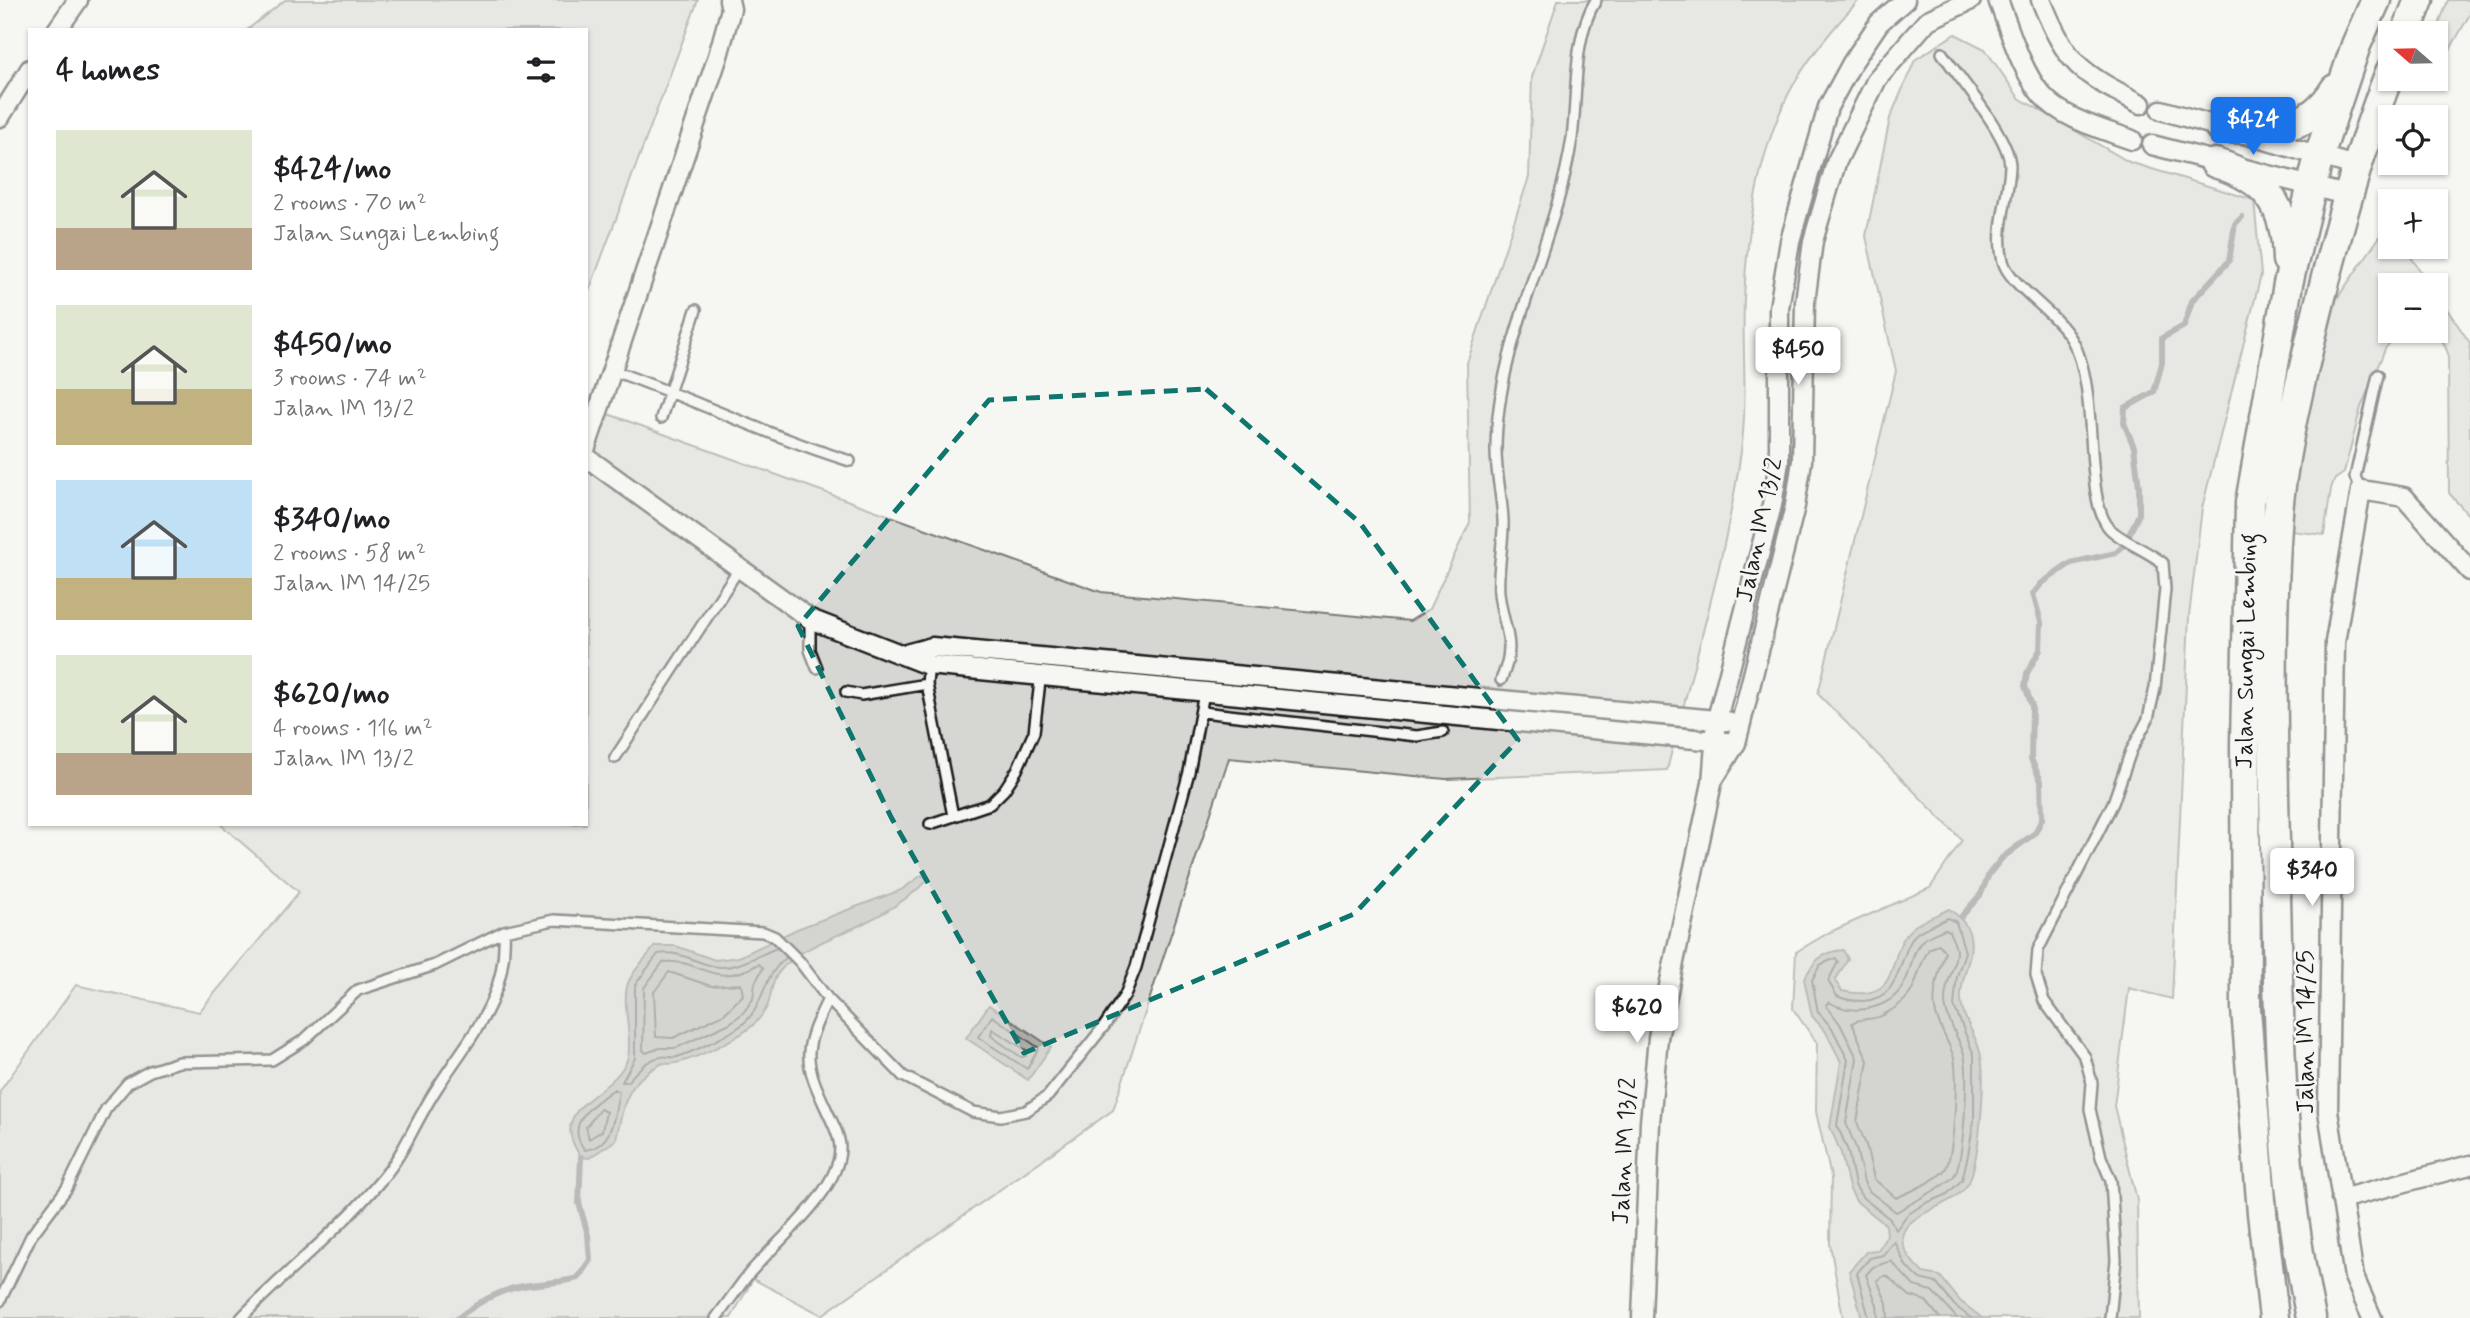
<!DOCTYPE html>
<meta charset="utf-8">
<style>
body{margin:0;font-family:Mynerve,sans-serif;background:#f6f6f6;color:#202124;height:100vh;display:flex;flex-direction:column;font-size:26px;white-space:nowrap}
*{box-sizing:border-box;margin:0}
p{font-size:23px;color:#757577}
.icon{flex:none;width:38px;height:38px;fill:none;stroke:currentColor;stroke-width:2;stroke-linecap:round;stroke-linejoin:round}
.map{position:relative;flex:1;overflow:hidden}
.sheet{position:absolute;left:28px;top:28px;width:560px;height:798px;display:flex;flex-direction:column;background:#fff;border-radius:0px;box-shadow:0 2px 5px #0004}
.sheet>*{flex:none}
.needle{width:46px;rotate:290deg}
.fabs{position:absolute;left:2378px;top:21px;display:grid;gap:14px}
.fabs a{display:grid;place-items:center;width:70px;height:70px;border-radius:0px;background:#fff;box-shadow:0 2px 5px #0004;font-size:35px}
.price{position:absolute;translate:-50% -60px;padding:0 16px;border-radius:7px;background:#fff;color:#222;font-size:23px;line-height:46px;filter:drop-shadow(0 2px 4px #0008)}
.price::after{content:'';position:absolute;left:50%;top:42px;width:21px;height:16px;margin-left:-10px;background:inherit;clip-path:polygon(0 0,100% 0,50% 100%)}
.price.active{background:#1a73e8;color:#fff}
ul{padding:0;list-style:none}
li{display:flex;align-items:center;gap:21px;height:175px;padding:0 28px}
li span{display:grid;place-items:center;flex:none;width:196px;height:140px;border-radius:0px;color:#555}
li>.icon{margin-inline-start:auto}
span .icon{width:84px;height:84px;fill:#fffc;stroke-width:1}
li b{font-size:30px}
h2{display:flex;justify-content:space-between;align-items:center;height:84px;padding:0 28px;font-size:30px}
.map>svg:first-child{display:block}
.green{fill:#d6d6d2;stroke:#797977;stroke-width:2}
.water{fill:#acaca9;stroke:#727271;stroke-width:2}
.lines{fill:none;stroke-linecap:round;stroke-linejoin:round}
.shore{stroke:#565654;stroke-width:2}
.stream{stroke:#727271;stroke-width:6}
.service-casing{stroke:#1c1c1c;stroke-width:14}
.minor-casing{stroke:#1c1c1c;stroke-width:23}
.primary-casing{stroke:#1c1c1c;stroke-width:33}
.service{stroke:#f6f6f2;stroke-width:9}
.minor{stroke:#f6f6f2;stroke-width:18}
.primary{stroke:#f6f6f2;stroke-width:28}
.marked{fill:none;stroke:#0f766e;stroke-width:5;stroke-dasharray:14 9;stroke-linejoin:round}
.labels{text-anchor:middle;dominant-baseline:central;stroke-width:5;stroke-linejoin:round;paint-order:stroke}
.street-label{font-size:24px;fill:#1c1c1c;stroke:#f6f6f2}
</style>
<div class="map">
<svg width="2470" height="1318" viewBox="0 0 2470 1318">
<rect width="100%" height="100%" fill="#f6f6f2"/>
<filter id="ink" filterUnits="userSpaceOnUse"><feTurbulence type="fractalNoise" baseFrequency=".0143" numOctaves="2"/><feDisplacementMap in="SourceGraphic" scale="14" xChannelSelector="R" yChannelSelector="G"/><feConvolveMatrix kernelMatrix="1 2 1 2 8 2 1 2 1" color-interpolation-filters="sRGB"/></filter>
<g filter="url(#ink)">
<path class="green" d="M 285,0 L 698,0 L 586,299 L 586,30 L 247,30 Z
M 1558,0 L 1859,0 C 1834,27 1806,60 1789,93 C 1758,153 1747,231 1744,298 C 1742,348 1748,401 1741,451 C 1726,559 1693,665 1667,770 L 1446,779 L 1229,758 L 1113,1110 L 822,1315 L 753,1279 L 731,1318 L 0,1318 L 0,1091 L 76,985 L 199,1012 L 299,892 L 220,824 L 586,824 L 586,406 L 1101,592 L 1410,621 L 1429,609 L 1470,522 L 1467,363 L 1529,177 L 1532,77 Z
M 2448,0 L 2470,0 L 2470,14 L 2440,67 C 2427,47 2441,20 2448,0 Z
M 1955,34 L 1985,49 L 2019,98 L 2129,162 L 2254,200 L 2261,275 L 2202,508 L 2189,616 L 2172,999 L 2129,988 L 2114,1106 L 2137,1200 L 2139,1318 L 1843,1318 L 1830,1244 L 1831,1177 L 1816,1112 L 1817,1043 L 1793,1009 L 1796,952 L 1830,932 L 1930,888 L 1962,840 L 1818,694 L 1896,371 L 1866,236 L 1890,118 L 1915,60 Z
M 2383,232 L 2390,232 L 2390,247 L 2404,247 L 2430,285 L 2390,285 L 2390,331 L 2399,331 L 2385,349 L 2361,407 L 2344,473 L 2334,480 L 2331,489 L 2324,535 L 2291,531 L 2300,450 L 2336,300 Z
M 2436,293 L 2470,343 L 2470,517 L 2449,493 L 2448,353 L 2440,336 L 2433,331 L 2436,331 Z"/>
<path class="water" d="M 922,875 L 928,880 C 908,899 887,912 862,924 C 834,938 800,947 779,972 C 770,983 772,996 767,1007 C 764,1012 759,1020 754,1024 C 742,1037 679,1069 663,1063 C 626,1081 624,1103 616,1140 L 589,1158 L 581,1157 C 543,1104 616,1097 628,1057 C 633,1036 620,999 629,981 C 634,969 647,957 655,946 L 676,946 L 715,960 L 739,957 L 797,929 L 901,890 Z
M 1949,909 C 1994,939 1954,973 1962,1007 C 1965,1022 1976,1036 1980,1052 C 1987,1078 1979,1155 1970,1180 C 1956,1216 1861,1212 1923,1273 L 1940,1276 L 1960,1301 L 1982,1318 L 1862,1318 L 1849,1271 L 1867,1251 L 1878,1250 L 1887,1235 L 1886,1225 L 1856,1201 L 1849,1188 L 1841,1153 L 1830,1127 L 1841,1062 L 1826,1032 L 1812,1016 L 1804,979 C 1814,961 1821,952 1843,950 L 1848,959 L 1835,981 L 1842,991 C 1904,1004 1884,958 1910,930 C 1918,921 1938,915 1949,909 Z
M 989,1005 L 1051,1047 L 1028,1080 L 966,1038 Z"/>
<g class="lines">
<path class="shore" d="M 1948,918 L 1956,922 L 1965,952 L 1957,976 L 1954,1006 L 1974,1055 L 1974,1120 L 1968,1155 L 1962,1180 L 1946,1195 L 1924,1204 L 1907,1215 L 1896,1230 L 1890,1219 L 1862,1197 L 1855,1185 L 1848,1151 L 1837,1125 L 1848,1060 L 1832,1028 L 1818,1012 L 1812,980 L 1820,965 L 1836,958 L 1838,962 L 1828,981 L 1837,996 C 1845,1000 1854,1001 1863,1001 C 1902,999 1897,959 1914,936 C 1921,928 1938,923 1948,918 Z
M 1945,929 L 1949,931 C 1951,937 1956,945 1956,951 C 1956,969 1941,989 1946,1009 C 1949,1024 1959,1039 1964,1054 C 1969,1071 1964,1161 1954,1176 C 1948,1184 1907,1206 1896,1212 L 1869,1191 L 1864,1182 L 1856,1148 L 1846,1123 L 1857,1058 L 1840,1024 L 1826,1005 L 1829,1002 C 1854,1017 1892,1009 1905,982 C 1912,969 1911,953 1921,942 C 1926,936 1938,932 1945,929 Z
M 1939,944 L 1945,952 C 1940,969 1932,992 1935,1010 C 1938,1026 1948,1040 1953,1055 C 1959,1073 1954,1151 1946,1168 C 1941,1178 1906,1194 1896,1198 L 1874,1179 L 1866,1145 L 1857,1122 L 1868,1061 L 1852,1023 C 1861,1017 1873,1021 1883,1015 C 1923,994 1911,979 1929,949 Z
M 777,948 C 758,955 735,971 713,966 C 693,962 680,950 658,954 L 635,985 L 635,1058 L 622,1082 L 627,1082 C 636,1072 647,1059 661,1057 C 667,1055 671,1059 677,1057 C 693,1052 722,1038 736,1029 C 767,1010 758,979 787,957
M 663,962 C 703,958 710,991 759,964 L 763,968 L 755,983 L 753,999 L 743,1013 L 730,1023 L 676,1048 L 660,1048 L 646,1053 L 643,1050 L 644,988 Z
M 669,972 L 711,986 L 741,984 L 743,995 L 724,1014 L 673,1038 L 656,1037 L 654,992 Z
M 992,1016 L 1039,1048 L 1027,1069 L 978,1037 Z
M 992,1029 L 1026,1050 L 1026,1056 L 1021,1057 L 991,1036 Z
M 614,1089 L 619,1092 C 614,1115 614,1146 585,1150 C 563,1123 594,1104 614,1089 Z
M 600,1109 L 606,1112 L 602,1131 L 589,1139 L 586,1127 Z
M 1869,1318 L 1857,1273 L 1870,1258 L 1883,1255 L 1894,1241 L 1906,1266 L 1920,1279 L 1936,1283 L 1955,1306 L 1971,1318
M 1878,1318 L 1877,1305 L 1866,1275 L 1873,1267 L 1891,1261 L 1914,1286 L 1932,1291 L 1957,1318
M 1888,1318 L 1887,1303 L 1877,1280 L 1886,1275 L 1910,1296 L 1926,1301 L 1940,1318"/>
<path class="stream" d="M 1961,917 L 1981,894 L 1989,874 L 2002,858 L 2035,833 L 2042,819 L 2041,781 L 2031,759 L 2032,706 L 2025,686 L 2027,673 L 2040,650 L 2041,622 L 2033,594 L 2042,583 L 2071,563 L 2116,553 L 2124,545 L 2139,514 L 2139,487 L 2134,447 L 2124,423 L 2125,408 L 2154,392 L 2162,363 L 2162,338 L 2184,326 L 2192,301 L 2229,261 L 2235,224 L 2242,217
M 458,1318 C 477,1303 499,1290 523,1286 C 542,1283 559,1283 578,1278 L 590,1260 L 588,1235 L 579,1203 L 581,1157"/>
<defs>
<path id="service" d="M 1942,53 C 1959,78 2010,137 2010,166 C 2009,196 1995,231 2003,261 C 2009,285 2057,313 2072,340 C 2101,389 2082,500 2110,529 C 2122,541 2148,551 2163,563 L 2165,589 L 2155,688 L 2148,719 L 2131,751 L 2113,803 L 2038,950 L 2036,975 L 2044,1001 L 2085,1057 L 2092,1083 L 2090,1109 L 2101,1157 L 2111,1181 L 2116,1260 L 2110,1318
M 614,371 C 693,399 769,436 850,461
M 661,418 L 696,310
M 2361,490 L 2355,477 L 2378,375
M 810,619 L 810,650 L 817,668
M 929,663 L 927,684 L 953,816
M 1501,680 C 1518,642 1503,630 1499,593 C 1497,568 1504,544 1503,520 C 1502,497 1496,474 1496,451 C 1496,343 1556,244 1572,138 C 1578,93 1572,39 1596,0
M 846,692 L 861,695 L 927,684
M 1202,712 L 1417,736 L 1443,732
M 615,758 L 738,570
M 930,824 L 990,804 L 1004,790 L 1017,770 L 1034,732 L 1041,673
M 0,1301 L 31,1236 L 67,1188 L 106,1109 L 128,1083 L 150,1071 L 179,1062 L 272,1060 L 304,1040 L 358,990 L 435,965 L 504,931 L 554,920 L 763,932 L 775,937 L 800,962 L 828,999 L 903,1076 L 973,1112 L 1001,1116 L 1026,1111 L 1048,1096 L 1105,1025 L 1125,995 L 1136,967 L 1189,772 L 1204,693
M 241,1318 C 286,1271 340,1230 382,1179 C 405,1152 417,1118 437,1088 C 471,1035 508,999 504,931
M 716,1318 C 727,1304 737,1289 748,1275 C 774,1243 840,1192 840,1148 C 840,1136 833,1124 828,1113 C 803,1060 802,1052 828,999"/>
<path id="minor" d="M 1998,0 C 2010,30 2020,68 2041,94 C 2062,119 2102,129 2132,140
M 2041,0 C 2068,66 2079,72 2141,104
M 57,30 L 78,0
M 2161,110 L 2355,166
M 0,117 L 30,69
M 2152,145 L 2346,195
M 586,447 L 718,56 L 731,9 L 729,0
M 586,457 L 810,619 L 928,665 L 1736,743
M 902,655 L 932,647 L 1727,721
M 1713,780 L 1736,743 L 1795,506 L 1802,461 L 1805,302 L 1813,241 L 1836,163 L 1877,79 L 1928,20 L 1971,0
M 2341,1199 L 2470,1165
M 1642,1318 L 1650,1122 L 1658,1038 L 1712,783 L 1717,719 L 1772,505 L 1779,461 L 1779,308 L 1790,241 L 1828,107 L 1852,63 L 1879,23 L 1905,0
M 2372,1318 L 2354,1277 L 2328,1111 L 2335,642 L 2361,490 L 2404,497 L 2470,571"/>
<path id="primary" d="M 2406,33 L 2419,0
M 2220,128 C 2267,130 2308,134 2335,89
M 2215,163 C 2268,179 2286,206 2287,260
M 2274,1318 L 2262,1213 L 2246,1009 L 2245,744 L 2250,503 L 2288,284 L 2319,156 L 2356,45 L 2376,0
M 2311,1318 C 2281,1179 2279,1037 2276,895 C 2274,773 2269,649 2277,527 C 2281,457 2299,389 2315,321 C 2336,236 2358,154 2390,72"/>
</defs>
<use href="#service" class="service-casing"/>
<use href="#minor" class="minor-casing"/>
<use href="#primary" class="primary-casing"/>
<use href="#service" class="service"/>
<use href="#minor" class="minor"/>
<use href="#primary" class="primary"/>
</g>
</g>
<path d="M0 0H2470V1318H0ZM 1206,389 L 1360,523 L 1518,740 L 1354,914 L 1024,1053 L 891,817 L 798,626 L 989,400 Z" fill="#f6f6f2" fill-opacity=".55" fill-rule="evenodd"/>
<path class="marked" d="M 1206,389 L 1360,523 L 1518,740 L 1354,914 L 1024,1053 L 891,817 L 798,626 L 989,400 Z"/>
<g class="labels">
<g class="street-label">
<text transform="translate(1760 530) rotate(-78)">Jalan IM 13/2</text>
<text transform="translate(2247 651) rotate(-89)">Jalan Sungai Lembing</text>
<text transform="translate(2306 1032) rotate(-90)">Jalan IM 14/25</text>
<text transform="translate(1625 1151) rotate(-87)">Jalan IM 13/2</text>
</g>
</g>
</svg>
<div class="fabs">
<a><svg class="needle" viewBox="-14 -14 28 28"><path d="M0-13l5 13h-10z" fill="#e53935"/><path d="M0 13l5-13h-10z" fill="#757577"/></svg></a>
<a><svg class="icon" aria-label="locate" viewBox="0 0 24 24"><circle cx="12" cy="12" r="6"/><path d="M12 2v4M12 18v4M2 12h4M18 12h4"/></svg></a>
<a>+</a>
<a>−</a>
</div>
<b class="price active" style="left:2253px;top:157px">$424</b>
<b class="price" style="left:1798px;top:387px">$450</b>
<b class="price" style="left:2312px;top:908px">$340</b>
<b class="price" style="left:1637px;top:1045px">$620</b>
<section class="sheet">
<h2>4 homes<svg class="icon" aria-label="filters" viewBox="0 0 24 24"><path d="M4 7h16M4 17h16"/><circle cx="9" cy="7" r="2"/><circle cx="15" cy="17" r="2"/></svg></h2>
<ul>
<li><span style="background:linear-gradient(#dfe7d0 70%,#b9a48a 0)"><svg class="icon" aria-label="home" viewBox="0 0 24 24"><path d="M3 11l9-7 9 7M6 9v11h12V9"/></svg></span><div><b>$424/mo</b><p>2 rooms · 70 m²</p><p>Jalan Sungai Lembing</p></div></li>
<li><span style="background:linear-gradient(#dfe7d0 60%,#c2b280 0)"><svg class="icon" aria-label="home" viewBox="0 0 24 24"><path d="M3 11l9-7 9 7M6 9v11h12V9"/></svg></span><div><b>$450/mo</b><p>3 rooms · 74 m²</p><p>Jalan IM 13/2</p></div></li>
<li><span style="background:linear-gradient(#bfe0f5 70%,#c2b280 0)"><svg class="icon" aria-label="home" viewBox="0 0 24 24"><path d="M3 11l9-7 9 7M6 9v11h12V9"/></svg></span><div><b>$340/mo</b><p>2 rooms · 58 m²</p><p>Jalan IM 14/25</p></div></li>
<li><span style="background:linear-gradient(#dfe7d0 70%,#b9a48a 0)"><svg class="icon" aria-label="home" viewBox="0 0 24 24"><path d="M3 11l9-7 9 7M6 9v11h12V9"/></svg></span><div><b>$620/mo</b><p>4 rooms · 116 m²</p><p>Jalan IM 13/2</p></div></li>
</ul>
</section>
</div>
